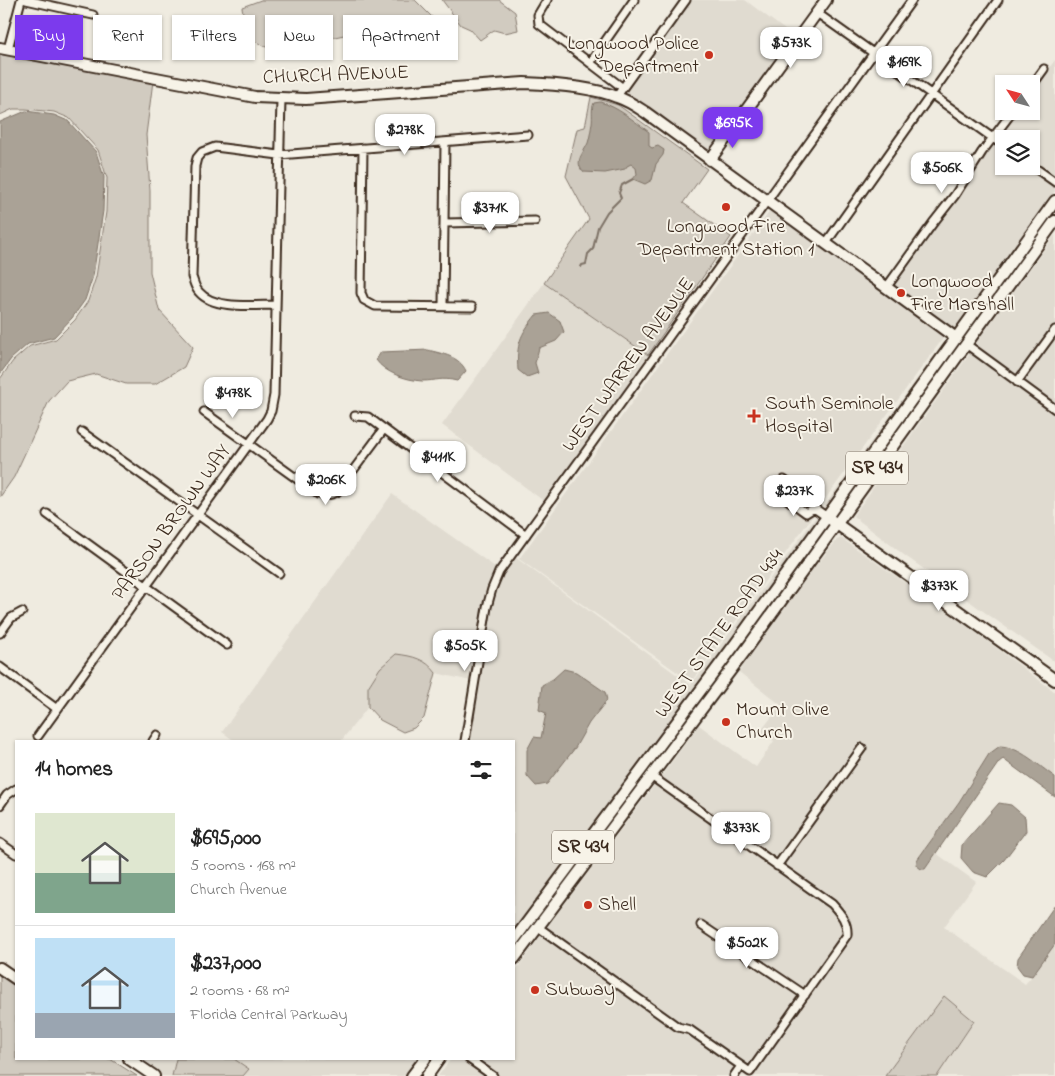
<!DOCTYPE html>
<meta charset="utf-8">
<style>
body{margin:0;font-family:"Indie Flower",sans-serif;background:#f2f2f2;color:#222;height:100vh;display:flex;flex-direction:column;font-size:19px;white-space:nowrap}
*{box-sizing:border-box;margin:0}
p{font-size:16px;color:#767676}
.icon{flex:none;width:28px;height:28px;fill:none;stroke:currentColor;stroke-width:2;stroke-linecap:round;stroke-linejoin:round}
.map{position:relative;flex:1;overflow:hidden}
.drawer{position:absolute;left:15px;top:740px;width:500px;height:320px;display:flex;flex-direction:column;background:#fff;border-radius:0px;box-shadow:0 1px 4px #0004}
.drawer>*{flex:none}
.guide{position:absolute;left:15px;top:15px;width:500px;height:45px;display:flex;gap:10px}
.needle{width:32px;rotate:306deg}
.buttons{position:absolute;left:995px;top:75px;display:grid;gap:10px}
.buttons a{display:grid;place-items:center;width:45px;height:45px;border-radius:0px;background:#fff;box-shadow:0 1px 4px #0004;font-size:25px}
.price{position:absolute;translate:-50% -42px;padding:0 11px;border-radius:10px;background:#fff;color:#222;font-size:16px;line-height:32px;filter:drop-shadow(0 1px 2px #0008)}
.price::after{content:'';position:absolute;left:50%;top:30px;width:15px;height:11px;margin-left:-8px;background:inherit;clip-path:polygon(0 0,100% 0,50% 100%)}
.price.selected{background:#7c3aed;color:#fff}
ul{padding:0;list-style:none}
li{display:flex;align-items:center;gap:15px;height:125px;padding:0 20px}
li+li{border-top:1px solid #e0e0e0}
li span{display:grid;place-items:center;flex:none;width:140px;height:100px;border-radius:0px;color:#555}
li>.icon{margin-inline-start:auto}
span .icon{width:60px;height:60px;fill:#fffc;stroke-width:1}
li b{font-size:21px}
h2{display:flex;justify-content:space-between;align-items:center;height:60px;padding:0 20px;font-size:21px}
.chip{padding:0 18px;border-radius:0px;background:#fff;box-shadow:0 1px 4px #0004;font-size:18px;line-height:45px}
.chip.selected{background:#7c3aed;color:#fff}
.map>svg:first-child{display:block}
.built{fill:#e0dbd0;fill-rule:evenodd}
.green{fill:#d1cbc0;stroke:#867a6f}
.water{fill:#aaa296;stroke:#7e7266}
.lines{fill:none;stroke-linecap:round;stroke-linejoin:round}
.stream{stroke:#7e7266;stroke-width:2}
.street-casing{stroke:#3b2a1e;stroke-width:11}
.secondary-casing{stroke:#3b2a1e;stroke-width:14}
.primary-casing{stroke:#3b2a1e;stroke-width:14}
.street{stroke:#f7f3e8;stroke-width:7}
.secondary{stroke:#f7f3e8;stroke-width:10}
.primary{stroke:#f7f3e8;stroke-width:10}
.poi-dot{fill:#c8321e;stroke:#f7f3e8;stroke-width:2}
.labels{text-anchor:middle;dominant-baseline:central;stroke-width:4;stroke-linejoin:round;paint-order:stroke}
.shield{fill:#f7f3e8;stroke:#73665b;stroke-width:1}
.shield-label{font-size:19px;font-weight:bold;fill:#3b2a1e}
.poi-label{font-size:20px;fill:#3b2a1e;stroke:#f7f3e8;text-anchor:start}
.street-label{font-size:20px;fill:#3b2a1e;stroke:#f7f3e8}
</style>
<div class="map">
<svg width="1055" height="1076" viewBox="0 0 1055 1076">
<rect width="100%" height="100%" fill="#efebe0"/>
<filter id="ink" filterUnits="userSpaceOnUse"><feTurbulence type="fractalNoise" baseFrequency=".02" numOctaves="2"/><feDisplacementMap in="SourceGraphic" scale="10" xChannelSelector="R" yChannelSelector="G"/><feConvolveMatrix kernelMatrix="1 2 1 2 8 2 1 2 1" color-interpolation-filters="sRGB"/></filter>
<g filter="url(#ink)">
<path class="built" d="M 690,0 L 745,0 L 793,36 L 709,155 L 623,94 Z
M 1055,60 L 1055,178 L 1031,161 L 1031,139 L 1004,139 L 1004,142 L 998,138 L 1018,111 L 1031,111 L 1031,93 Z
M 994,143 L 1004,150 L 1004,166 L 1027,166 L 1055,186 L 1055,191 L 952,332 L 891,288 L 935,225 L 958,197 Z
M 769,206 L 948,337 L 824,511 L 822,509 L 947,338 L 771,208 L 768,209 L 516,558 L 691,685 L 818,514 L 820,516 L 721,656 L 514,931 L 514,741 L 469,741 L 490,608 L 495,591 L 503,574 ZM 564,669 L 598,713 L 589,723 L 575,748 L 534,737 L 541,738 L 547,713 L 542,685 L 553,679 Z
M 770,211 L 944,337 L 691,682 L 519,559 Z
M 1055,235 L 1055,324 L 1016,377 L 974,346 Z
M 544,283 L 648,355 L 545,502 L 442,425 ZM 560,321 L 556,341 L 539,348 L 535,363 L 518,370 Z
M 1055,336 L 1055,405 L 1022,381 Z
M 971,352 L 1055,413 L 1055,662 L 904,555 L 853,516 Z
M 392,494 L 495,567 L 506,557 L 496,571 L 484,603 L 471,681 L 436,673 L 430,664 L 380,668 L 368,687 L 368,707 L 341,741 L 235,741 L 222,732 Z
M 841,538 L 974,631 L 1055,692 L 1055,777 L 1023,754 L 989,754 L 959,802 L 917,860 L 925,869 L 936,853 L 976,882 L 944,927 L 1025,984 L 1032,976 L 1055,944 L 1055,1076 L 937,1076 L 974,1021 L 944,996 L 885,1076 L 739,1076 L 742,1071 L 748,1074 L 764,1058 L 850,936 L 851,925 L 844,912 L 834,902 L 781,866 L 866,748 L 861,744 L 776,861 L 660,778 L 699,725 L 756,767 L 774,741 L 760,732 L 781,705 L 739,672 L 814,568 L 837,540 Z
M 656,783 L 830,907 L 839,916 L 844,927 L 843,933 L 804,990 L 699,920 L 696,925 L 800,995 L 749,1067 L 693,1027 L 679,1024 L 546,929 Z
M 542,934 L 676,1029 L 688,1033 L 736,1067 L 730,1076 L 499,1076 L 475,1059 L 514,1059 L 514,973 Z
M 135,1059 L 176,1059 L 172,1076 L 159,1076 Z
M 234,1059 L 417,1059 L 404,1076 L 243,1076 L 248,1069 Z
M 451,1059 L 464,1059 L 488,1076 L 438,1076 Z"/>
<path class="green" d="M 261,0 L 415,0 L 432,17 L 434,24 L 428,31 L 430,36 L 426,43 L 344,35 L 321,40 L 321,27 L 315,21 L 303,25 L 295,34 L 299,43 L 287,43 L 266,47 L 247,37 L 242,7 Z
M 442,0 L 499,0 L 515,12 L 518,30 L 505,33 L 494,30 L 480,40 L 470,29 L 461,25 Z
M 0,52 L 153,81 L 146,135 L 150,190 L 150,272 L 159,310 L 193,347 L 184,367 L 155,384 L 126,384 L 96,374 L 67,381 L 49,401 L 14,477 L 0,497 L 0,379 L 13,361 L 30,346 L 56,339 L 75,320 L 88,301 L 96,277 L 106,212 L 107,178 L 98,150 L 69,118 L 54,112 L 26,109 L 13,109 L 0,115 Z
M 591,97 L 618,105 L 707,169 L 683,203 L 731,237 L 648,355 L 544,283 L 589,219 L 566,176 L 577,129 L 585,127 Z
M 396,654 C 413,656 426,659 436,673 L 424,718 L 414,728 L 403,732 L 380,720 L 368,707 L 368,687 L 380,668 Z
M 0,974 L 16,987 L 16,1059 L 110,1059 L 137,1076 L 0,1076 Z
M 944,996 L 974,1021 L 937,1076 L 885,1076 Z
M 176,1059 L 234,1059 L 249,1069 L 243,1076 L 172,1076 Z"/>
<path class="water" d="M 600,102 C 618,107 634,121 649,132 L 649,146 L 652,148 L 658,146 L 664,150 L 663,155 L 656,164 L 652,180 L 645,184 L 633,179 L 637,174 L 636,168 L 631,164 L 627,166 L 625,169 L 605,173 L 583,172 C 574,161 583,154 588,143 C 590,137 591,129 592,123 C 593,115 591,109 594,103 Z
M 26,111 L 54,115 L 68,121 L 96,152 L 104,177 L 103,211 L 93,276 L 85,300 L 72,318 L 54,337 L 28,344 L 11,359 L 0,374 L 0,122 Z
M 549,313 L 560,321 L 564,332 L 556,341 L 539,348 L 535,363 L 538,373 L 527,377 L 518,370 C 516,344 520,335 536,315 Z
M 428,350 C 443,354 459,356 466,371 L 457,381 C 441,377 437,381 422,381 C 406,380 385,373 376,360 L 381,352 Z
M 564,669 L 576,672 L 605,692 L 607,700 L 589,723 L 575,748 L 547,784 L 536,786 L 527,776 L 527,750 L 534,737 L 541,738 L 546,713 L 539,710 L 542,685 L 553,679 Z
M 1000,746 C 1020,747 1039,766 1055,777 L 1055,797 L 1003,759 L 999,762 L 925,869 L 921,869 L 916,865 L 917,860 L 959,802 L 989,754 Z
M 999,803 L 1011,805 L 1025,817 L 1026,831 L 1004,860 L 987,877 L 973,872 L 961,858 L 962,845 Z
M 1055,905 L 1055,944 L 1032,976 L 1023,974 L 1017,966 L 1018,958 Z"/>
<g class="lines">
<path class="stream" d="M 581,267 L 582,265 L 586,264 L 588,254 L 593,249 L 598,227 L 607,212 L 621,198 L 619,193 L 622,185 L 633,179"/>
<defs>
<path id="street" d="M 26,0 L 93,15
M 547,0 L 538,15 L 539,24 L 623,88
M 817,13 L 1004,146
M 8,49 L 21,0
M 590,63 L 634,0
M 1031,87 L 1044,69
M 617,96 L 686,0
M 363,148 L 361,293 L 364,300 L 375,306 L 472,307
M 1031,165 L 1055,182
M 445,223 L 535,221
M 826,243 L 998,0
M 886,288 L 933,223 L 955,195 L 982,152 L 1013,111
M 276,305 C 254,305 214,310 199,292 C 195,288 194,282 192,277 L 195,166 L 197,158 L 202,152 L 215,147 L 279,155 L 528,135
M 443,306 L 445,142
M 966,344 L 1055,409
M 1017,382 L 1055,330
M 204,412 L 318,494 C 325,495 330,496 337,492 L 384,429
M 355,416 L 368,417 L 526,535
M 82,432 L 279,573
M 784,480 L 814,501 L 814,508
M 776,491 L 806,513 L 814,508
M 814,508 L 827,517
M 47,514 L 227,645
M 0,633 L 11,618 L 22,612
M 0,667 L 57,709
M 38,736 L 249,444 L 267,419 L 271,411 L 274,395 L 281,99
M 153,741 L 157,735
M 465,741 L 487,607 L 492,589 L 499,572 L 912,0
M 0,805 L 7,795 L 16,789
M 0,843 L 16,854
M 777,866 L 862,748
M 701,925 L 805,995
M 538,927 L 678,1027 L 690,1030 L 750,1072 L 847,935 C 848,922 841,914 832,904 L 651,776
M 469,1059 L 493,1076
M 734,1076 L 741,1066"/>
<path id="secondary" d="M 0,48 L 255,97 L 306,99 L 524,83 C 551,84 592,87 617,97 C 627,100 636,106 645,112 L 956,338
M 710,160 L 826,0
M 827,517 L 1055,680
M 0,968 L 16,979
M 129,1059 L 154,1076"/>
<path id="primary" d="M 514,940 L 736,643 L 1055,201
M 514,959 L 745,651 L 1055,221
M 412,1076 L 425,1059
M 427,1076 L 439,1059"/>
</defs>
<use href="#street" class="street-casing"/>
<use href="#secondary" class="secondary-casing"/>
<use href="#primary" class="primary-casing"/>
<use href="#street" class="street"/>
<use href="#secondary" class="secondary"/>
<use href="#primary" class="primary"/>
</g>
</g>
<g class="poi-dot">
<circle cx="709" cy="55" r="5"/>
<circle cx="726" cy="207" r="5"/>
<circle cx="901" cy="293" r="5"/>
<path d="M751.5 408.5h5v5h5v5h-5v5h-5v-5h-5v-5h5z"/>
<circle cx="726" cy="722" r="5"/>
<circle cx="588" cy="905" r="5"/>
<circle cx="535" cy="990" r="5"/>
</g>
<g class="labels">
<g class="shield">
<rect x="846" y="451.5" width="62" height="33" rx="4"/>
<rect x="552" y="830.5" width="62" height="33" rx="4"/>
</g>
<g class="shield-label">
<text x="877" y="468">SR 434</text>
<text x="583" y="847">SR 434</text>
</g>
<g class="poi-label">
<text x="699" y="44" text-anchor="end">Longwood Police<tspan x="699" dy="23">Department</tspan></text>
<text x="726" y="227" text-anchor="middle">Longwood Fire<tspan x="726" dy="23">Department Station 1</tspan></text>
<text x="911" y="282">Longwood<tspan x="911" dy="23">Fire Marshall</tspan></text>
<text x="765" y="404">South Seminole<tspan x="765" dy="23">Hospital</tspan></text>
<text x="736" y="710">Mount Olive<tspan x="736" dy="23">Church</tspan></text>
<text x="598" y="905">Shell</text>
<text x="545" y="990">Subway</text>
</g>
<g class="street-label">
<text transform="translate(336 76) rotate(-2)">CHURCH AVENUE</text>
<text transform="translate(629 365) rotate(-54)">WEST WARREN AVENUE</text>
<text transform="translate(172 523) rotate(-54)">PARSON BROWN WAY</text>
<text transform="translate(720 634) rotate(-54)">WEST STATE ROAD 434</text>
</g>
</g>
</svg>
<div class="buttons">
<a><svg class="needle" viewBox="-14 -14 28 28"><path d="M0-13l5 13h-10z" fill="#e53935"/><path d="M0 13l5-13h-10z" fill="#767676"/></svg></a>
<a><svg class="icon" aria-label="layers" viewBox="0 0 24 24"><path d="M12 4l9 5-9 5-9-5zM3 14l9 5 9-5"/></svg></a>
</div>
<b class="price" style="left:791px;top:69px">$573K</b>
<b class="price" style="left:904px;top:88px">$169K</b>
<b class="price selected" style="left:733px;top:149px">$695K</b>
<b class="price" style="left:405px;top:156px">$278K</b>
<b class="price" style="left:942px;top:194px">$506K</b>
<b class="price" style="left:490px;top:234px">$371K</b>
<b class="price" style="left:233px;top:419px">$478K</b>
<b class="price" style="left:438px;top:483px">$411K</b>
<b class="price" style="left:326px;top:506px">$206K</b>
<b class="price" style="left:794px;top:517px">$237K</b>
<b class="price" style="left:939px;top:612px">$373K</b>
<b class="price" style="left:465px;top:672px">$505K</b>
<b class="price" style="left:741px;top:854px">$373K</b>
<b class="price" style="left:747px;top:969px">$502K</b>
<div class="guide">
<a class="chip selected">Buy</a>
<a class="chip">Rent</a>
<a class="chip">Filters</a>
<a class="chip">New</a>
<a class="chip">Apartment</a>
</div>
<section class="drawer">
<h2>14 homes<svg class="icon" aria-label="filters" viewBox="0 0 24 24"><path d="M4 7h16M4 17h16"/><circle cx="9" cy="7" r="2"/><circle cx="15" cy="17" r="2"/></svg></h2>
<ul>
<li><span style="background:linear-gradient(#dfe7d0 60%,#7fa58c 0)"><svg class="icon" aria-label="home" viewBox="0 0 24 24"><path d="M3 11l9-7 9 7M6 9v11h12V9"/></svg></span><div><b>$695,000</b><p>5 rooms · 168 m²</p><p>Church Avenue</p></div></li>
<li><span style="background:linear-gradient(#bfe0f5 75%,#9aa5b1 0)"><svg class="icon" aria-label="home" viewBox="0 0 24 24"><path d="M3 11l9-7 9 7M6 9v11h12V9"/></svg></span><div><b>$237,000</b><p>2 rooms · 68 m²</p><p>Florida Central Parkway</p></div></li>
</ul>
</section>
</div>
